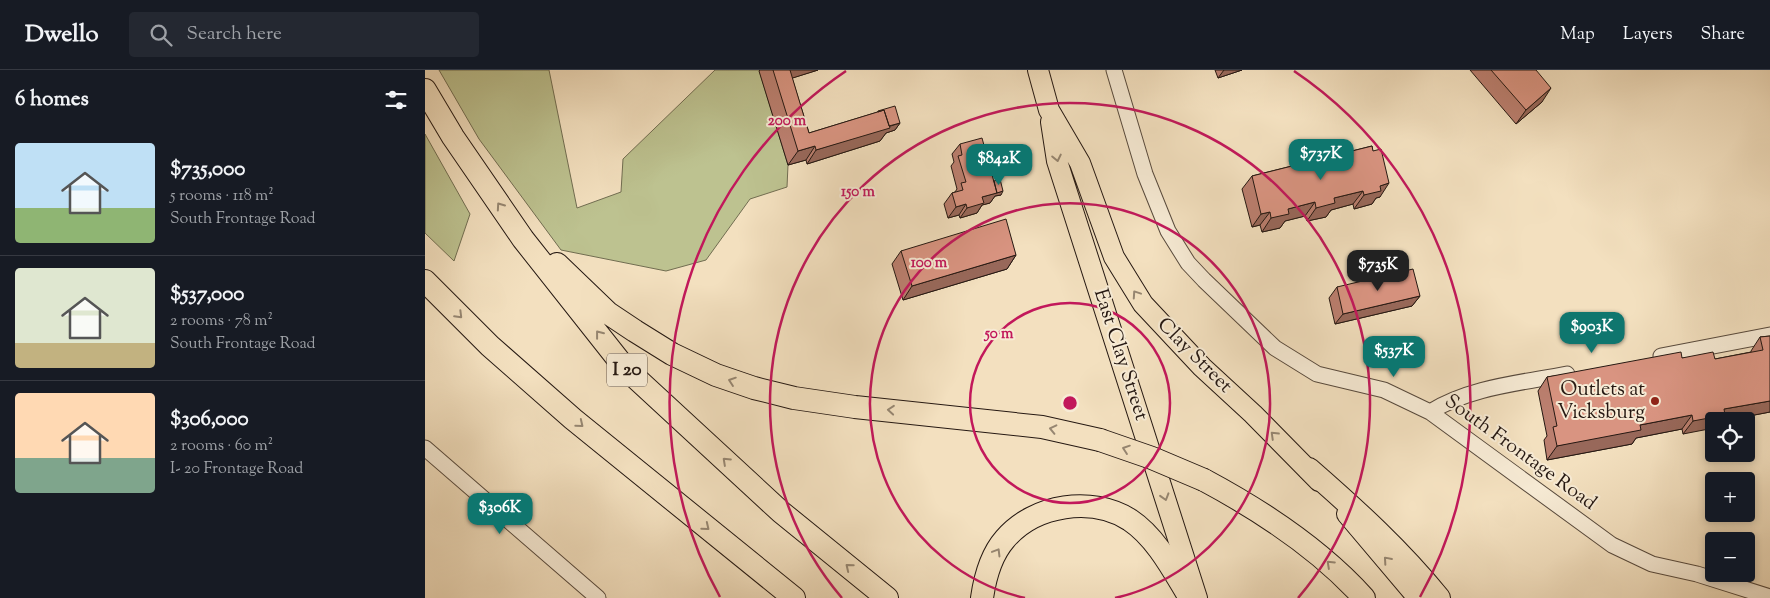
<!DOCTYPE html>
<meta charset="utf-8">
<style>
body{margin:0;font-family:"Sorts Mill Goudy",serif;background:#242831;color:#f1f3f6;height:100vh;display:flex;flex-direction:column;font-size:19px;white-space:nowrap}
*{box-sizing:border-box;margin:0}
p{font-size:16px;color:#9ea1a6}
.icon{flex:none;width:28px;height:28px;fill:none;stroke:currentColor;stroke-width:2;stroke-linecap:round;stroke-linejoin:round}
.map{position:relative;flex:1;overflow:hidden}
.drawer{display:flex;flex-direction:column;background:#171b24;width:425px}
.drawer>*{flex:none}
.tools{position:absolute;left:1280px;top:342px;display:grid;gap:10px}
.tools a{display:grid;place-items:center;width:50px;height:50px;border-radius:5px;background:#171b24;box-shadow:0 2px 8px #0003;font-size:25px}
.price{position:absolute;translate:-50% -42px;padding:0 11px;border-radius:10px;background:#0f766e;color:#fff;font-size:16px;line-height:32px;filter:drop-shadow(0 1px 2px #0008)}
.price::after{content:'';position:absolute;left:50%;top:30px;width:15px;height:11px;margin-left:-8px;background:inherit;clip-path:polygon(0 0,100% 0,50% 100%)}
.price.current{background:#222;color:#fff}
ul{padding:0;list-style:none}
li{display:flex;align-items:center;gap:15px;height:125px;padding:0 15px}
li+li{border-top:1px solid #363941}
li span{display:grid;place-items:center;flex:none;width:140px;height:100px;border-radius:5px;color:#555}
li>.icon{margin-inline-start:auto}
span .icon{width:60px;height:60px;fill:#fffc;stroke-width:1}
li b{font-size:21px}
h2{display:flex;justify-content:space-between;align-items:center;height:60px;padding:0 15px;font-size:21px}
header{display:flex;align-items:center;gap:30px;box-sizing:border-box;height:70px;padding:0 25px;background:#171b24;border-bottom:1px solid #363941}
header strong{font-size:24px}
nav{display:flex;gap:28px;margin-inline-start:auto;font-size:18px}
.search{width:350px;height:45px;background:#242831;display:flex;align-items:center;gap:12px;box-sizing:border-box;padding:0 18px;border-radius:5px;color:#9ea1a6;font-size:19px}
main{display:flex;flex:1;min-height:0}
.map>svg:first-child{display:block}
.green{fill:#bdc290;stroke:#716d51}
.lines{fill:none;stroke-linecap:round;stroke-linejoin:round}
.minor-casing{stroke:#584a3d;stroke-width:17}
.major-casing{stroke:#251812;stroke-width:22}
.highway-casing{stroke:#251812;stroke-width:24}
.minor{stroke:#f7ebd5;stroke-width:15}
.major{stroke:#f3e0bf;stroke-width:20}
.highway{stroke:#f3e0bf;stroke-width:22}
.highway-bridge-casing{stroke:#251812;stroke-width:24;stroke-linecap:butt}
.highway-bridge{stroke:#f3e0bf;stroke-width:22}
.wall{fill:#bb7f6f;stroke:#251812}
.shaded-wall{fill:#98685a;stroke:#251812}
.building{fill:#d99481;stroke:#251812}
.oneway{stroke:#968671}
.ring{fill:none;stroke:#c2185b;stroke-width:2.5}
.poi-dot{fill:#8f2418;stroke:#f7ebd5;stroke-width:2}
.labels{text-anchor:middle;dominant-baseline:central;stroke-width:4;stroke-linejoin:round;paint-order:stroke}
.shield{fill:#f7ebd5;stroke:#64574c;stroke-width:1}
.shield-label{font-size:19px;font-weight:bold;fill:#251812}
.street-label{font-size:20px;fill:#251812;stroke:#f7ebd5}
.poi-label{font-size:20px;fill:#251812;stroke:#f7ebd5;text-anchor:end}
.centre{fill:#c2185b;stroke:#f7ebd5;stroke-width:2.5}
.ring-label{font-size:15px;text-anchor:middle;font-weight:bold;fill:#c2185b;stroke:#f7ebd5;stroke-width:4;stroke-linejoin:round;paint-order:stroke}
</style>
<header>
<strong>Dwello</strong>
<div class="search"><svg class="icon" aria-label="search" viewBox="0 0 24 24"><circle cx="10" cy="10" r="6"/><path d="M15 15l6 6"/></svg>Search here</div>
<nav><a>Map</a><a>Layers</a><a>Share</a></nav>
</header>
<main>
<section class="drawer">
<h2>6 homes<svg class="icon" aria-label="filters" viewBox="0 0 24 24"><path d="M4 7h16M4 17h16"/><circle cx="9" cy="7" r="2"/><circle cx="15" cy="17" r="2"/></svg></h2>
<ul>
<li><span style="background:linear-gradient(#bfe0f5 65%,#8fb573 0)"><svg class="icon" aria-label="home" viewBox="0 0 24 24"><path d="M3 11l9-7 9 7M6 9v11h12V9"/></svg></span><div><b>$735,000</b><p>5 rooms · 118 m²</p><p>South Frontage Road</p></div></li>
<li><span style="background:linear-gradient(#dfe7d0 75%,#c2b280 0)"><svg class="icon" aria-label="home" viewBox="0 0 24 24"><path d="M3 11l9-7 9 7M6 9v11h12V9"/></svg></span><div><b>$537,000</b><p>2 rooms · 78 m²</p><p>South Frontage Road</p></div></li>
<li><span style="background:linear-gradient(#ffd9b3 65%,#7fa58c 0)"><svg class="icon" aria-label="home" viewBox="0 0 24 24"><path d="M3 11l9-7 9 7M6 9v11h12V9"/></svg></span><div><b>$306,000</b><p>2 rooms · 60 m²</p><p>I- 20 Frontage Road</p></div></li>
</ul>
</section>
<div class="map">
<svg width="1345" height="528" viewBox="0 0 1345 528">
<rect width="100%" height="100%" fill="#f3e0bf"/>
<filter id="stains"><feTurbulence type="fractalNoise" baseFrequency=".004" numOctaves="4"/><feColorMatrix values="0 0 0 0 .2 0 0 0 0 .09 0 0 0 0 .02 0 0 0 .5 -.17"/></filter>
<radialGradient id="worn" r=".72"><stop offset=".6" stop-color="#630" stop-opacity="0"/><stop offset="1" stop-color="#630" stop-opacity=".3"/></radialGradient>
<path class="green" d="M 14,0 L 124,0 L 152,138 L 196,122 L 198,89 L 290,0 L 334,0 L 363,95 L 362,117 L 325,129 L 281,190 L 241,201 L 136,180 L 54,69 Z
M 0,64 L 45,144 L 29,191 L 0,163 Z"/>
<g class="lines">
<defs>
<path id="minor" d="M 689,0 L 720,104 L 743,161 L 763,193 L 779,210 L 850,278 L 892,304 L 959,320 L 1005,342 L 1187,475 L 1227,494 L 1272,504 L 1345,527
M 1236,286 L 1345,265
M 1005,342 C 1045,317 1096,313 1142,304
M 0,378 L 173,528"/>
<path id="major" d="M 613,0 L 624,40 L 655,93 L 689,187 L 718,234 L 777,297 L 828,344 L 894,411
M 626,52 L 632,91 L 772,528
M 922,444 L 993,528"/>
<path id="highway" d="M 0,20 L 28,67 L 98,169 L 200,298 L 356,442 L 462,528
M 132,194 L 183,243 L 210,261 L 247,284 L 291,305 L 329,318 L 369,328 L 430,337 L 617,357 L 675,370
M 0,211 L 65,276 L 148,349 L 369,528
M 884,399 C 931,440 975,480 1014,528
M 779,410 C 837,441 894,478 939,528
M 557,528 C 560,507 566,485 580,469 C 610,434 667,426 705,450 C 732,468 749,502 765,528"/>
</defs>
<use href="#minor" class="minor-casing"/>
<use href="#major" class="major-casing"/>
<use href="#highway" class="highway-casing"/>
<use href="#minor" class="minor"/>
<use href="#major" class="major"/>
<use href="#highway" class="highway"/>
<defs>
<path id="highway-bridge" d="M 675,370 L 727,388 L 779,410"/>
</defs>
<use href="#highway-bridge" class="highway-bridge-casing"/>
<use href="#highway-bridge" class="highway-bridge"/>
</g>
<path class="wall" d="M 335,0 L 393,0 L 367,8 L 384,63 L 453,42 L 453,41 L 475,53 L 470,60 L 461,63 L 455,71 L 382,94 L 381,90 L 363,95 L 334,1 Z
M 790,0 L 817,0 L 793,8 Z
M 1045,0 L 1111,0 L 1117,32 L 1091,54 Z
M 535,74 L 569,111 L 576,125 L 570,126 L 565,133 L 557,135 L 552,143 L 535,148 L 534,145 L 523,148 L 519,134 L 527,123 L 530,122 L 532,119 L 526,96 L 529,92 L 527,84 Z
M 947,76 L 955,127 L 951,128 L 947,134 L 929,139 L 928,134 L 906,140 L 901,147 L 882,151 L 880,146 L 860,151 L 855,158 L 837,162 L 835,155 L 827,157 L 817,119 L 827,106 Z
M 476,181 L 591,185 L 582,199 L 478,230 L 467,194 Z
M 912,217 L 995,226 L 987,236 L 910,254 L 904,228 Z
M 1345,266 L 1345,342 L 1298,351 L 1289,351 L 1258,364 L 1257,359 L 1211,368 L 1207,374 L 1122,390 L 1119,370 L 1122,366 L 1113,321 L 1122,307 L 1257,288 L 1290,289 L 1326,282 L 1326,281 L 1335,267 Z"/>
<path class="shaded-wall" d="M 363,0 L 393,0 L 355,12 Z
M 799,0 L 817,0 L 793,8 Z
M 1126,18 L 1117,32 L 1091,54 L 1101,40 Z
M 475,53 L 470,60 L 461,63 L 455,71 L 382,94 L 391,80 Z
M 390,76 L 381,90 L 363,95 L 373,81 Z
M 964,113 L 955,127 L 951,128 L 947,134 L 929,139 L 939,125 L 955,116 Z
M 578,121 L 576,125 L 570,126 L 565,133 L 557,135 L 552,143 L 535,148 L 542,138 L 557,127 Z
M 938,121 L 928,134 L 906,140 L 901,147 L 882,151 L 891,138 L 909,128 Z
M 890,132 L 880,146 L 860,151 L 855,158 L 837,162 L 846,148 L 863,139 Z
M 541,134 L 534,145 L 523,148 L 531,137 Z
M 845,142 L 835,155 L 827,157 L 836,144 Z
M 591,185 L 582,199 L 478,230 L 487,216 Z
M 995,226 L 987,236 L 910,254 L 918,244 Z
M 1345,331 L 1345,342 L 1298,351 L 1289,351 L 1289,358 L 1258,364 L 1268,351 L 1299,339 Z
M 1267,345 L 1257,359 L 1211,368 L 1207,374 L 1122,390 L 1132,376 L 1215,355 Z"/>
<path class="building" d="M 348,0 L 365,0 L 384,63 L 459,40 L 465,58 L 391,80 L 390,76 L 373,81 Z
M 1066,0 L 1111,0 L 1126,18 L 1101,40 Z
M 470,36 L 475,53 L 464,56 L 459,40 L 453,42 L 453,41 Z
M 557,68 L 572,123 L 557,127 L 559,133 L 542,138 L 541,134 L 531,137 L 527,123 L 538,120 L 536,113 L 541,112 L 533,86 L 537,85 L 535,74 Z
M 947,76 L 948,81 L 956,79 L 964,113 L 955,116 L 956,121 L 939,125 L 938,121 L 909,128 L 910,133 L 891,138 L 890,132 L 863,139 L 864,144 L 846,148 L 845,142 L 836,144 L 827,106 Z
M 575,109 L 578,121 L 572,123 L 569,111 Z
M 581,149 L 591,185 L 487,216 L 476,181 Z
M 988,199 L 995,226 L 918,244 L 912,217 Z
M 1345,266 L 1345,331 L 1299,339 L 1300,345 L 1268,351 L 1267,345 L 1215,355 L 1216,360 L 1132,376 L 1128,357 L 1132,356 L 1122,307 L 1256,282 L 1257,288 L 1288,282 L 1290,289 L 1338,280 L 1335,267 Z"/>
<defs><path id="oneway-chevron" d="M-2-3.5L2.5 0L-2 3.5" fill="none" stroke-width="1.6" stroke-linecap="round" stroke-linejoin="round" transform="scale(1.25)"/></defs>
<g class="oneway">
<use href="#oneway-chevron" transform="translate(632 88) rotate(78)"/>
<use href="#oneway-chevron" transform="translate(75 136) rotate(-125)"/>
<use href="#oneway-chevron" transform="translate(711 224) rotate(-124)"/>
<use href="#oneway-chevron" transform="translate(34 245) rotate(45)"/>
<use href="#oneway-chevron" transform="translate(174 264) rotate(-128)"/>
<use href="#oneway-chevron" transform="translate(307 311) rotate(-161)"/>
<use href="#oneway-chevron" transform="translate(466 340) rotate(-175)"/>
<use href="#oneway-chevron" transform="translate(155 354) rotate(39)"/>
<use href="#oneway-chevron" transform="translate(628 359) rotate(-167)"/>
<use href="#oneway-chevron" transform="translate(849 365) rotate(-136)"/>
<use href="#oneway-chevron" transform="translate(701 379) rotate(-161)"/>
<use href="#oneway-chevron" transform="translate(301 391) rotate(-137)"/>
<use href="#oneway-chevron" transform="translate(740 427) rotate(73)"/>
<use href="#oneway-chevron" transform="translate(281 457) rotate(39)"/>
<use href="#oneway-chevron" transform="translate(572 482) rotate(-59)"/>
<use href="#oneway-chevron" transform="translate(962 490) rotate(-131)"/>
<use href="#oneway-chevron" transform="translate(905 494) rotate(-137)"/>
<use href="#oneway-chevron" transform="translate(424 497) rotate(-141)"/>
</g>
<g class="ring">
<circle cx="645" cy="333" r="100"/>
<path d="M600 528A200 200 0 1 1 690 528"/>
<path d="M417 528A300 300 0 1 1 873 528"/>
<path d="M295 527A400 400 0 0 1 421 1M869 1A400 400 0 0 1 995 527"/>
</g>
<circle class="poi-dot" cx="1230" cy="331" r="5"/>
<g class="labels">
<rect class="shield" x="182" y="283.5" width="40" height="33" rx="4"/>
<g class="shield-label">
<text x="202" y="300">I 20</text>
</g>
<g class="street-label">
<text transform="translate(695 285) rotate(72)">East Clay Street</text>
<text transform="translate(769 286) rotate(45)">Clay Street</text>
<text transform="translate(1095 383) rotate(36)">South Frontage Road</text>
</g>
<g class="poi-label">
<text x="1220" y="320">Outlets at<tspan x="1220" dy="23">Vicksburg</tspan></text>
</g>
</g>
<circle cx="645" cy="333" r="8" class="centre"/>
<g class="ring-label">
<text x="362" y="55">200 m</text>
<text x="433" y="126">150 m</text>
<text x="504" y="197">100 m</text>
<text x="574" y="268">50 m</text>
</g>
<rect width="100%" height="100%" filter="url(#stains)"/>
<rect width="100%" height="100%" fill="url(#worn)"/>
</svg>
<div class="tools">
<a><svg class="icon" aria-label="locate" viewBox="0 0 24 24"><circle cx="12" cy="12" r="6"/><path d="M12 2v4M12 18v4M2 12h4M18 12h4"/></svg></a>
<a>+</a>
<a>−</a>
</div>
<b class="price" style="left:896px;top:111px">$737K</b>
<b class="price" style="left:574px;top:116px">$842K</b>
<b class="price current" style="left:953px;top:222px">$735K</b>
<b class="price" style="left:1167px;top:284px">$903K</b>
<b class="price" style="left:969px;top:308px">$537K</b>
<b class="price" style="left:75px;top:465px">$306K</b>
</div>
</main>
